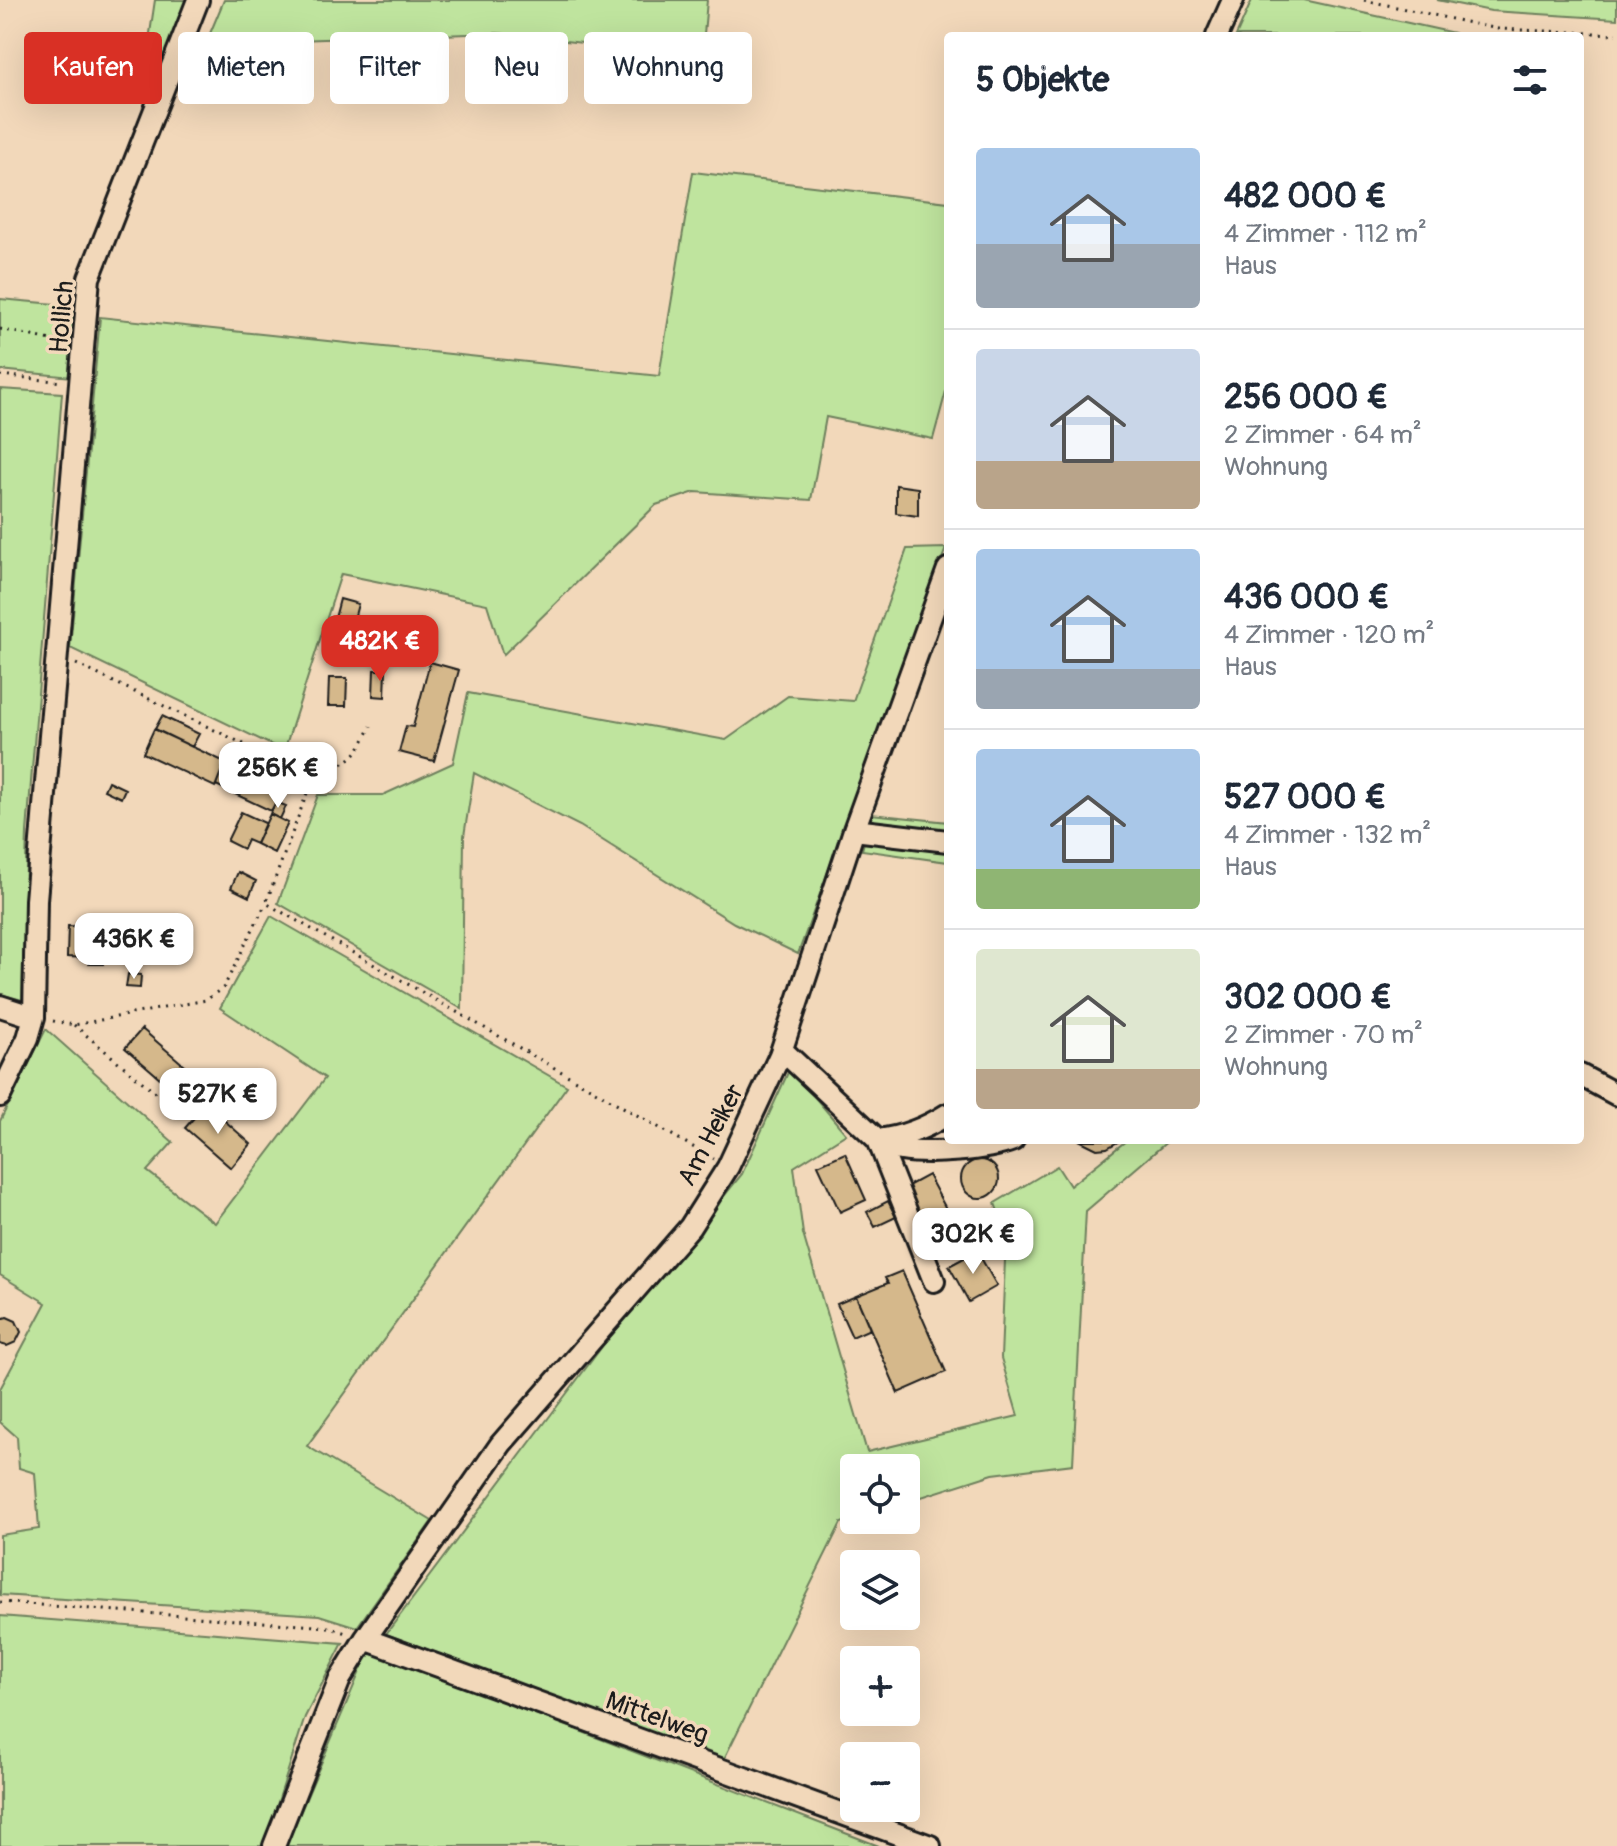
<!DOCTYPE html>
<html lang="de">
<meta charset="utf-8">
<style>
body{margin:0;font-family:Pangolin,sans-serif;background:#f2f2f3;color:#1f2937;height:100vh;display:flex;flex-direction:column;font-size:30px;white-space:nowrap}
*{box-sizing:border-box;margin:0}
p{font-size:26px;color:#747a83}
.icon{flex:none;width:44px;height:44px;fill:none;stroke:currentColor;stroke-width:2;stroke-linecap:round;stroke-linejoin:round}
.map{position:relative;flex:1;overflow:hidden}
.drawer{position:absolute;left:944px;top:32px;width:640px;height:1112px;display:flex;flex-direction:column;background:#fff;border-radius:8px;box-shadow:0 8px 32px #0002}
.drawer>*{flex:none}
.guide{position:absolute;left:24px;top:32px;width:760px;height:72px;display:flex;gap:16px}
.buttons{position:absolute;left:840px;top:1454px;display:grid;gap:16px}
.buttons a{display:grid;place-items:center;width:80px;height:80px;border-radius:8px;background:#fff;box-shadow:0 8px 32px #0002;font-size:40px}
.price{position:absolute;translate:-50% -68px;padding:0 18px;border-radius:16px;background:#fff;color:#222;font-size:26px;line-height:52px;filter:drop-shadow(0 2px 4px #0008)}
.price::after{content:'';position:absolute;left:50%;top:48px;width:24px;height:18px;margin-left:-12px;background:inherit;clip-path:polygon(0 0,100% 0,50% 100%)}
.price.on{background:#d93025;color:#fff}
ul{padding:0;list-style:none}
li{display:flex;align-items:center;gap:24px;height:200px;padding:0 32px}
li+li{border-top:2px solid #e0e1e3}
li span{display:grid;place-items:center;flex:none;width:224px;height:160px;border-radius:8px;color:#555}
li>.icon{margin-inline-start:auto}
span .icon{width:96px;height:96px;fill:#fffc;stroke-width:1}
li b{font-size:34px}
h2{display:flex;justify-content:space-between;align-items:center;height:96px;padding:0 32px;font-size:34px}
.pill{padding:0 28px;border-radius:8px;background:#fff;box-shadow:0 8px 32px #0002;font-size:28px;line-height:72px}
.pill.on{background:#d93025;color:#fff}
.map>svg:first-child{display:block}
.green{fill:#bfe49e;stroke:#6e805d;stroke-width:2}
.building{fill:#d5b88b;stroke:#1c1c1c;stroke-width:2}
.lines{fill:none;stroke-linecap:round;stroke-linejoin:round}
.minor-casing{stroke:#1c1c1c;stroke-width:26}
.path{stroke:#1c1c1c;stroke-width:3;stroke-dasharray:2 6;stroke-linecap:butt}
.minor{stroke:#f2d8ba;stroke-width:20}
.labels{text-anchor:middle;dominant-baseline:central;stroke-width:7;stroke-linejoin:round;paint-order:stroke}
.street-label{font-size:26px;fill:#1c1c1c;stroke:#f2d8ba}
</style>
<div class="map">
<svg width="1617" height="1846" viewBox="0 0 1617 1846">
<rect width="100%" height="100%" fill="#f2d8ba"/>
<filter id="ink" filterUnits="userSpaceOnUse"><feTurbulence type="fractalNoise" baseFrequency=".0125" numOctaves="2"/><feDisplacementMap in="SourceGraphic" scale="16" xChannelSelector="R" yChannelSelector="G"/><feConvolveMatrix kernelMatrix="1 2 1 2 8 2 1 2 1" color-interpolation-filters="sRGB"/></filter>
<g filter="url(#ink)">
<path class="green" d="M 155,0 L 187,0 L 156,79 L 141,93 Z
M 224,0 L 707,0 L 702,57 L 497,33 L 206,43 Z
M 1252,0 L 1304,0 L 1454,33 L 1453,36 L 1236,36 Z
M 1437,0 L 1617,0 L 1617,19 L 1491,11 Z
M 693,172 L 948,202 L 948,384 L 933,439 L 826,417 L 811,500 L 695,492 L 656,505 L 503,655 L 487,604 L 341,574 L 284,751 L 70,648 L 100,317 L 659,376 Z
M 0,299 L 77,306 L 72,377 L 0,370 Z
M 0,389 L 62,393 L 27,832 L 22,1000 L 0,994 Z
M 946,548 L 798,954 L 734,923 L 580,826 L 474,773 L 464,836 L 462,1009 L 278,903 L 318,795 L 383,795 L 453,763 L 468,693 L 726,740 L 788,696 L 853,701 L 907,549 Z
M 871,814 L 948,822 L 948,862 L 862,850 Z
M 271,916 L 567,1086 L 307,1446 L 432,1521 L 357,1627 L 319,1615 L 0,1595 L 0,1535 L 39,1529 L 35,1473 L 19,1468 L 17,1437 L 0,1422 L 0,1389 L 46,1303 L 0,1275 L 0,1121 L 46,1029 L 173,1142 L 147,1171 L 215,1223 L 325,1078 L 220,1008 Z
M 790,1068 L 846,1134 L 794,1167 L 803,1234 L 867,1452 L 1018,1416 L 1001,1358 L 1006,1235 L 995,1203 L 1057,1166 L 1070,1186 L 1127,1140 L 1169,1140 L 1086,1211 L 1073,1464 L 993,1474 L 906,1502 L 906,1468 L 854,1468 L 854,1519 L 841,1523 L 723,1761 L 386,1634 L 604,1344 L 742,1174 Z
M 0,1616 L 343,1643 L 305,1717 L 264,1846 L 0,1846 Z
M 369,1650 L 879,1846 L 286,1846 Z"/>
<path class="building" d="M 896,485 L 918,488 L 918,516 L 896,513 Z
M 340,599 L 358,604 L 352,627 L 334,622 Z
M 430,662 L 459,670 L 434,761 L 399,752 L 406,726 L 413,727 Z
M 374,670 L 386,670 L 385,697 L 373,696 Z
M 329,678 L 347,678 L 346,706 L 328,706 Z
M 162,716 L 199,734 L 192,747 L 155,729 Z
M 154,729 L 225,762 L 215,787 L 143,753 Z
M 225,762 L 283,789 L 271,811 L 216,785 Z
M 108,781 L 125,789 L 121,798 L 104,790 Z
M 276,802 L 286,806 L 280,819 L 270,814 Z
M 241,812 L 265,823 L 256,844 L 247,840 L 243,849 L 227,841 Z
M 270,814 L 288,823 L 274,853 L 256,844 Z
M 238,872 L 256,881 L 249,897 L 231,888 Z
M 68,926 L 92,927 L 91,945 L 103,946 L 103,964 L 89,964 L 89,958 L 67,957 Z
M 128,974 L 141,975 L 140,988 L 126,987 Z
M 142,1029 L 192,1072 L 175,1091 L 125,1048 Z
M 209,1068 L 222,1075 L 213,1089 L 201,1078 Z
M 206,1104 L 251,1144 L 231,1168 L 185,1128 Z
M 1079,1140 L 1121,1140 L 1107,1148 L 1097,1149 Z
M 845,1153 L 866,1200 L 840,1212 L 818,1165 Z
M961 1179a19 19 0 1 1 38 0a19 19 0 1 1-38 0Z
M 928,1175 L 952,1220 L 930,1232 L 906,1187 Z
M 888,1201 L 896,1217 L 875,1227 L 867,1212 Z
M 978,1211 L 991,1232 L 962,1249 L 949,1227 Z
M 977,1251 L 997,1286 L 969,1302 L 949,1266 Z
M 902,1271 L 946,1372 L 898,1393 L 856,1296 L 888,1283 L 885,1278 Z
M 856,1296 L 870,1329 L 852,1337 L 837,1304 Z
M 7,1317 L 16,1321 L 21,1332 L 16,1342 L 7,1346 L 0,1344 L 0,1319 Z"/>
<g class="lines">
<defs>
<path id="minor" d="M 1217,36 L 1233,0
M 854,830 L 948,841
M 0,1006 L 34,1017
M 782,1050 L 878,1140 C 904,1137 926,1128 948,1114
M 1580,1075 L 1617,1095
M 0,1096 L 28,1038 L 34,1017 L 36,900 L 89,278 L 198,0
M 878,1140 L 934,1281
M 878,1140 C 885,1143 893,1149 901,1150 C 930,1155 986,1150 1013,1140
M 365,1639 L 930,1846
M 274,1846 L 340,1679 L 365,1639 L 501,1444 L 690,1227 L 728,1167 L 780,1055 L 854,830 L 948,569"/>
</defs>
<use href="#minor" class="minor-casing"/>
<path class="path" d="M 1364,0 L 1498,29 L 1617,34
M 0,329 L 65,343
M 0,375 L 63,382
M 76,664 L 313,777 L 266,903 L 714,1159
M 313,777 C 347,762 355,762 371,726
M 53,1021 L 74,1025 L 206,1000 L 224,987 L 266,903
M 74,1025 L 170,1105
M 0,1602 L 328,1627 L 346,1633"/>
<use href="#minor" class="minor"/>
</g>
</g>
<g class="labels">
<g class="street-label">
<text transform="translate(62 317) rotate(-85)">Hollich</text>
<text transform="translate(711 1135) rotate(-62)">Am Heiker</text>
<text transform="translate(657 1718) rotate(20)">Mittelweg</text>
</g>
</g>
</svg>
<div class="buttons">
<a><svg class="icon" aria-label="locate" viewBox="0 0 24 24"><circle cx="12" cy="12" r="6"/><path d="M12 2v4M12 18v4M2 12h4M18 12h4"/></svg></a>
<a><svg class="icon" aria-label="layers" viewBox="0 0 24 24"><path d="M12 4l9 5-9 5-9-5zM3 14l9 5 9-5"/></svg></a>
<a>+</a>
<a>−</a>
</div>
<b class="price on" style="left:380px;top:683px">482K €</b>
<b class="price" style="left:278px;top:810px">256K €</b>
<b class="price" style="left:134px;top:981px">436K €</b>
<b class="price" style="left:218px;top:1136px">527K €</b>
<b class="price" style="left:973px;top:1276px">302K €</b>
<div class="guide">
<a class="pill on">Kaufen</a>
<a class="pill">Mieten</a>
<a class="pill">Filter</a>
<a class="pill">Neu</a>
<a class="pill">Wohnung</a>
</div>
<section class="drawer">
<h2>5 Objekte<svg class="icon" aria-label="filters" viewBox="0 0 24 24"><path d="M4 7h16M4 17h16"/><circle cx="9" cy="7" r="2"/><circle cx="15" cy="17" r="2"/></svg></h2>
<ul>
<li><span style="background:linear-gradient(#a9c7e8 60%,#9aa5b1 0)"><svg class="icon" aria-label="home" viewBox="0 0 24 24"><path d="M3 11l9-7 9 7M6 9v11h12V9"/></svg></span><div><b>482 000 €</b><p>4 Zimmer · 112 m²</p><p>Haus</p></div></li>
<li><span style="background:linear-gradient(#c9d6e8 70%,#b9a48a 0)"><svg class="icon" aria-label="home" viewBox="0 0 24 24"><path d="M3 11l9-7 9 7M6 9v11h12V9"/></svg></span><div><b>256 000 €</b><p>2 Zimmer · 64 m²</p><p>Wohnung</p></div></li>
<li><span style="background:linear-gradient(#a9c7e8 75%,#9aa5b1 0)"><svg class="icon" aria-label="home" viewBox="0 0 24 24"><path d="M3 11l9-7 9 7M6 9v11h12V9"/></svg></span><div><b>436 000 €</b><p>4 Zimmer · 120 m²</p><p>Haus</p></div></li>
<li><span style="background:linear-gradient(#a9c7e8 75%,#8fb573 0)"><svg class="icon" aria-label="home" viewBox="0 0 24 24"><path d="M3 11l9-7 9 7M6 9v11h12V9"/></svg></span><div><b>527 000 €</b><p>4 Zimmer · 132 m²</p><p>Haus</p></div></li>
<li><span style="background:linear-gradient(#dfe7d0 75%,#b9a48a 0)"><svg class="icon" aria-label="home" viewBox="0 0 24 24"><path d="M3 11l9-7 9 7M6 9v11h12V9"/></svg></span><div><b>302 000 €</b><p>2 Zimmer · 70 m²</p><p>Wohnung</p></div></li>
</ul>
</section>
</div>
